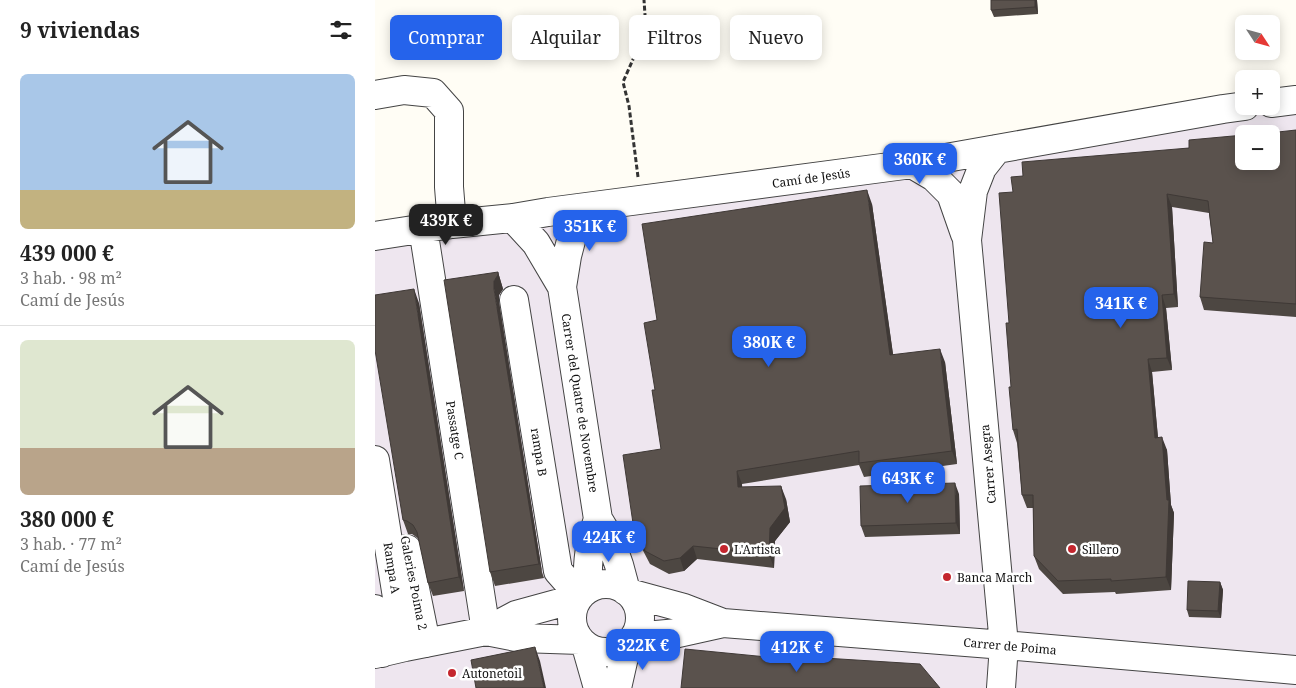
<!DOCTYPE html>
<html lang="es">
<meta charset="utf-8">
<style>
body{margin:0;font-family:"Noto Serif",serif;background:#f6f6f6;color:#222;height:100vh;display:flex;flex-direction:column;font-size:19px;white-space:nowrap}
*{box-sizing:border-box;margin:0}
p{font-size:16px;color:#767676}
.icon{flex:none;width:28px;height:28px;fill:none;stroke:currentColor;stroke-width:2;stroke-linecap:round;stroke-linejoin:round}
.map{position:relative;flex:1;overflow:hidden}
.drawer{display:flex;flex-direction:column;background:#fff;width:375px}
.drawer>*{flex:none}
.banner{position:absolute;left:15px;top:15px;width:475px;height:45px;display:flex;gap:10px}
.needle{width:32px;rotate:126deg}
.tools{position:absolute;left:860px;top:15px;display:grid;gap:10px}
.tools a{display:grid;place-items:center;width:45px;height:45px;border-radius:8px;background:#fff;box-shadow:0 2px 12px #0003;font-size:25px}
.price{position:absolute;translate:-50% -42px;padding:0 11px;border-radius:10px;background:#2563eb;color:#fff;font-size:16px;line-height:32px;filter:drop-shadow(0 1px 2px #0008)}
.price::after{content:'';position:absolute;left:50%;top:30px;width:15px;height:11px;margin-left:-8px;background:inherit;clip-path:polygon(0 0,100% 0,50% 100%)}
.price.current{background:#222;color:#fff}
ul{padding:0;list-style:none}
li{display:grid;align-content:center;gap:10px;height:265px;padding:0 20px}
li+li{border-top:1px solid #e0e0e0}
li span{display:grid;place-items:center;height:155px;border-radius:8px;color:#555}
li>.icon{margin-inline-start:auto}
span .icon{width:90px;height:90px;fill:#fffc;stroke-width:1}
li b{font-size:21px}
h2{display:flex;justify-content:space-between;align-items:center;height:60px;padding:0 20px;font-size:21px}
.tag{padding:0 18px;border-radius:8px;background:#fff;box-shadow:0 2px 12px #0003;font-size:18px;line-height:45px}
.tag.current{background:#2563eb;color:#fff}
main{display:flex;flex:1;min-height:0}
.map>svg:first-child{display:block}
.industrial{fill:#eee6ef;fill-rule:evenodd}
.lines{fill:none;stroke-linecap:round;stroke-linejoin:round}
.minor-casing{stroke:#444;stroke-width:30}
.path{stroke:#333;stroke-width:3;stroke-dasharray:5 2.5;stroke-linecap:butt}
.minor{stroke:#fff;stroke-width:28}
.wall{fill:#4d4742}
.shaded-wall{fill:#3f3936}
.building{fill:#5a524d;stroke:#3f3936}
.poi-dot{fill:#c4262e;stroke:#fff;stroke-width:2}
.labels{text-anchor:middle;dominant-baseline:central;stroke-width:5;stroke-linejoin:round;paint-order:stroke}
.street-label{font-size:12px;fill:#111;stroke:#fff}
.poi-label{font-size:12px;fill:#111;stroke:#fff;text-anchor:start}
</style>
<main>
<section class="drawer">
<h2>9 viviendas<svg class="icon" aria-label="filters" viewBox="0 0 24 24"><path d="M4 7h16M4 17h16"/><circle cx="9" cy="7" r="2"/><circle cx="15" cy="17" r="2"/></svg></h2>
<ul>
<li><span style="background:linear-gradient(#a9c7e8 75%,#c2b280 0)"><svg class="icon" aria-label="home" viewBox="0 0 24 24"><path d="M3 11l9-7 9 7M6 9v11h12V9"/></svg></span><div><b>439 000 €</b><p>3 hab. · 98 m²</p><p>Camí de Jesús</p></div></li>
<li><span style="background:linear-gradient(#dfe7d0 70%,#b9a48a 0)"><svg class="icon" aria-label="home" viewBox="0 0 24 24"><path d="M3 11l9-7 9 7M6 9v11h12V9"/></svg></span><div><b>380 000 €</b><p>3 hab. · 77 m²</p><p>Camí de Jesús</p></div></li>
</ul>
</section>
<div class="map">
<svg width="921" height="688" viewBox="0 0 921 688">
<rect width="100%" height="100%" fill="#fffdf5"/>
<path class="industrial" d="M 921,108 L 921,688 L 0,688 L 0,231 L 622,149 ZM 869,134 L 896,134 L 896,161 L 869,161 Z"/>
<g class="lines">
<defs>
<path id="minor" d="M 0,95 L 29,90 L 58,93 L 74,111 L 74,187 L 77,224
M 896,103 L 921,100
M 622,149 L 607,168 L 598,191 L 592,240 L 629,645 L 626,688
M 537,164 L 559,177 L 576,194 L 590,234
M 212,207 L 198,233 L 192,256 L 187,287 L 223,519 L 235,539 L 244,565 L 251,591
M 138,218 L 161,243 L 187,287
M 48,228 L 111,631
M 0,236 L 77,224 L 138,218 L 173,212 L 537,164 L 848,109 L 870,106
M 139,300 L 183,571 L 205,596
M 0,460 L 30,647
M 32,549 L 51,643
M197 618a34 34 0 1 1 68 0a34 34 0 1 1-68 0Z
M 213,589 C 212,561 214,546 223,519
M 254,593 L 309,608 L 348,623
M 0,609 L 7,653
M 111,631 L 146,638 L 205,640
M 259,637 L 303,633 L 348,623 L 629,645 L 921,670
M 211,646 L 223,688
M 0,654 L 30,647 L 111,631 L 141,615 L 203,598
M 242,688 L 252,644"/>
</defs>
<use href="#minor" class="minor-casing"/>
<path class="path" d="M 263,177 L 254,106 L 248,82 L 271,30 L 269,0"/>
<use href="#minor" class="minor"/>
</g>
<path class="wall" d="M 662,0 L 663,14 L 619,17 L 616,10 Z
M 921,130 L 921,317 L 829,310 L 825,297 L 838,243 L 834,213 L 797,207 L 803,307 L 791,308 L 797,370 L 777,372 L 783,437 L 792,450 L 796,505 L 799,513 L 796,590 L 741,594 L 740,592 L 688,594 L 664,569 L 659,556 L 658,508 L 652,508 L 647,495 L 642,443 L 638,430 L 634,323 L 638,192 L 648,176 Z
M 497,204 L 518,355 L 570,362 L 582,464 L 489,477 L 484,465 L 367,484 L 367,487 L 411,499 L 415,522 L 400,541 L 399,568 L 322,559 L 309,571 L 294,574 L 275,564 L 264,543 L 259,530 L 286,449 L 280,390 L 282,320 Z
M 123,272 L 128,289 L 124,295 L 124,302 L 167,572 L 169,578 L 120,586 L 115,572 Z
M 44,303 L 89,591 L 58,596 L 53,583 L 44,539 L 37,534 L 33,534 L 28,520 Z
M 584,494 L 585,534 L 490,537 L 486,526 Z
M 845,582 L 848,590 L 846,618 L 814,617 L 812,610 Z"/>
<path class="shaded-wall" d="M 660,0 L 662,0 L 663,14 L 660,7 Z
M 492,190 L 497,204 L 520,368 L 515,355 Z
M 792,194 L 797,207 L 803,307 L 799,294 Z
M 123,272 L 128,289 L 124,295 L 124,302 L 167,572 L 163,560 L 119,289 L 119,281 Z
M 39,289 L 44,303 L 89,591 L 84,577 Z
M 787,295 L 791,308 L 797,370 L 792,358 Z
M 565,349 L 570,362 L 582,464 L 577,451 Z
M 773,359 L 777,372 L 784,450 L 780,438 Z
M 787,437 L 792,450 L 796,505 L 799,513 L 796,590 L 791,577 L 792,500 Z
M 362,471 L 367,484 L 368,501 L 363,487 Z
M 580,483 L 584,494 L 585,534 L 581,523 Z
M 406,486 L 411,499 L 415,522 L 400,541 L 399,568 L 394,554 L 395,528 Z
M 318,546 L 322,559 L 309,571 L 305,558 Z
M 845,582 L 848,590 L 846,618 L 843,611 Z
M 160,647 L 165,661 L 171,688 L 169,688 Z"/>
<path class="building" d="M 616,0 L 660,0 L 660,7 L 616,10 Z
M 921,130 L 921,304 L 825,297 L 829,242 L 838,243 L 833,201 L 792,194 L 799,294 L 787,295 L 792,358 L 773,359 L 780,438 L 787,437 L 792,500 L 794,500 L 791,577 L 736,581 L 736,579 L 683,581 L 659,556 L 658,495 L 647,495 L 642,429 L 638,430 L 634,387 L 636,387 L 631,323 L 634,323 L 624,193 L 638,192 L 636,177 L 648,176 L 647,162 L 814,148 L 814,140 L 869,135 L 869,161 L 896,161 L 896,134 L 885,134 Z
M 492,190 L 515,355 L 565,349 L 577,451 L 484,463 L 484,451 L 362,471 L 363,487 L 406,486 L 410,508 L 395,528 L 394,554 L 318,546 L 305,558 L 289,561 L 270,551 L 259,530 L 248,455 L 286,449 L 277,390 L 280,390 L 269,323 L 282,320 L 267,224 Z
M 123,272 L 123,275 L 119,281 L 119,289 L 163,560 L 164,564 L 115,572 L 69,280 Z
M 39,289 L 84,577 L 53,583 L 42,532 L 38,525 L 32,521 L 28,520 L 0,350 L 0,295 Z
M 580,483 L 581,523 L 486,526 L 485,486 Z
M 813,581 L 845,582 L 843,611 L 812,610 Z
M 160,647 L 169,688 L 101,688 L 96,660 Z
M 310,649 L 433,661 L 433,657 L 545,664 L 565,688 L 306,688 Z"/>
<g class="poi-dot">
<circle cx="349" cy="549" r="5"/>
<circle cx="697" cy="549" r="5"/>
<circle cx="572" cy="577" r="5"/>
<circle cx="77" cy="673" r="5"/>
</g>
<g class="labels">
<g class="street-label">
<text transform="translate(436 178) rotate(-8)">Camí de Jesús</text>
<text transform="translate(205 403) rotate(81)">Carrer del Quatre de Novembre</text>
<text transform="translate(80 430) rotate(81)">Passatge C</text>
<text transform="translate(164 452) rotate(81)">rampa B</text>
<text transform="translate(613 464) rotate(-95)">Carrer Asegra</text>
<text transform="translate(17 568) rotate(81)">Rampa A</text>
<text transform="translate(39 583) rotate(79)">Galeries Poima 2</text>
<text transform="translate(635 646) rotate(5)">Carrer de Poima</text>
</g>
<g class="poi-label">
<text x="359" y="549">L'Artista</text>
<text x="707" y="549">Sillero</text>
<text x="582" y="577">Banca March</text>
<text x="87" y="673">Autonetoil</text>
</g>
</g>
</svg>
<div class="tools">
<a><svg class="needle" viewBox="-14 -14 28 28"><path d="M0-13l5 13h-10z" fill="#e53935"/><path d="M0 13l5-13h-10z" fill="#767676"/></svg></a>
<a>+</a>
<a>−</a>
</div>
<b class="price" style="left:545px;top:185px">360K €</b>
<b class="price current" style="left:71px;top:246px">439K €</b>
<b class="price" style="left:215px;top:252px">351K €</b>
<b class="price" style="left:746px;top:329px">341K €</b>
<b class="price" style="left:394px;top:368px">380K €</b>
<b class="price" style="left:533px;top:504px">643K €</b>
<b class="price" style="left:234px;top:563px">424K €</b>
<b class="price" style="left:268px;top:671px">322K €</b>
<b class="price" style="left:422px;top:673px">412K €</b>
<div class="banner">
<a class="tag current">Comprar</a>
<a class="tag">Alquilar</a>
<a class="tag">Filtros</a>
<a class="tag">Nuevo</a>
</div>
</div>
</main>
